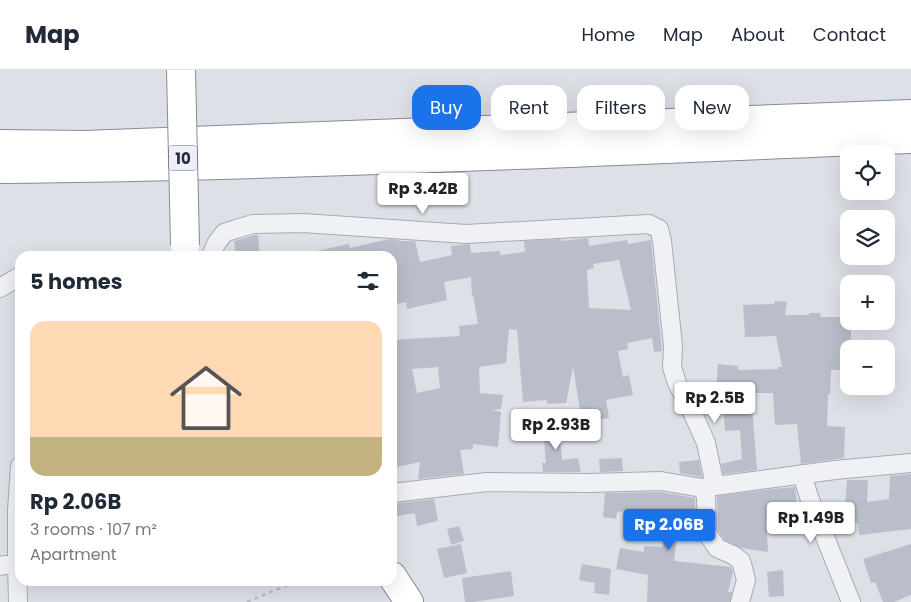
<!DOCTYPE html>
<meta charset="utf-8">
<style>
body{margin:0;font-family:Poppins,sans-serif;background:#f2f2f3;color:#1f2937;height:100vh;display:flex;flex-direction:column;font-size:19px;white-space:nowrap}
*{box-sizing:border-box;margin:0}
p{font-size:16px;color:#747a83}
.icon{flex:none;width:28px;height:28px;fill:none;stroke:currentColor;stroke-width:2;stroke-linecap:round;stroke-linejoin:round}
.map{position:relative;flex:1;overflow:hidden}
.details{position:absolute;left:15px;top:181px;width:382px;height:335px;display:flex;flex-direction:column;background:#fff;border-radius:15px;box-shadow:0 5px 20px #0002}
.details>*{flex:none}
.banner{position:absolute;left:412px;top:15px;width:422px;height:45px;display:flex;gap:10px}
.fabs{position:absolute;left:840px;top:75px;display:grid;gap:10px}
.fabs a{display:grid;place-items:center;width:55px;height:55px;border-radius:10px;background:#fff;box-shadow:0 5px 20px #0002;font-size:25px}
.price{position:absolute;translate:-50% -42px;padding:0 11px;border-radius:5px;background:#fff;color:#222;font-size:16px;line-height:32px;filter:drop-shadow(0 1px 2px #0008)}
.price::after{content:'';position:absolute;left:50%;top:30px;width:15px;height:11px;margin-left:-8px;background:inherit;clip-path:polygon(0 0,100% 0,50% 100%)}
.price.on{background:#1a73e8;color:#fff}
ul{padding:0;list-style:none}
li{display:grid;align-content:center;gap:10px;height:265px;padding:0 15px}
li+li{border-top:1px solid #e0e1e3}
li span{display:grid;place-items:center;height:155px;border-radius:15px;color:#555}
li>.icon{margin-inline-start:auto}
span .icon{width:90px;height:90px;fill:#fffc;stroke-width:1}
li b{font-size:21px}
h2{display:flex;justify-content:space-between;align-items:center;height:60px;padding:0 15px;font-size:21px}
.tag{padding:0 18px;border-radius:15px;background:#fff;box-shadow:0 5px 20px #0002;font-size:18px;line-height:45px}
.tag.on{background:#1a73e8;color:#fff}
header{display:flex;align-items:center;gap:30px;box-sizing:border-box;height:70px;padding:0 25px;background:#fff;border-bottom:1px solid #e0e1e3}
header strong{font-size:24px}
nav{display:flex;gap:28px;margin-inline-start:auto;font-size:18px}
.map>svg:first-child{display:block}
.building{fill:#babeca;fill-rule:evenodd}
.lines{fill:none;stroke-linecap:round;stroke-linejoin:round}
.minor-casing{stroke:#a6aab4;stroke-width:20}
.trunk-casing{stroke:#858b9d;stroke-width:30}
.motorway-casing{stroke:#858b9d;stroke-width:30}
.path{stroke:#bcbec5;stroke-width:2.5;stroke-dasharray:4 4;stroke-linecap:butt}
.minor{stroke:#f0f1f5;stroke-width:18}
.trunk{stroke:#fff;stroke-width:28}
.motorway{stroke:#fff;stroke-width:28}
.trunk-bridge-casing{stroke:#858b9d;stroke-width:30;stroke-linecap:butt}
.trunk-bridge{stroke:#fff;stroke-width:28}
.labels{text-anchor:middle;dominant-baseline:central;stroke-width:5;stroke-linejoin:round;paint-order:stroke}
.shield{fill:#eceff5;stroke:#626674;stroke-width:1}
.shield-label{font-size:15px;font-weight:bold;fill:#272c3d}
</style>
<header>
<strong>Map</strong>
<nav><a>Home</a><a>Map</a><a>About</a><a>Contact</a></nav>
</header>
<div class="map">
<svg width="911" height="532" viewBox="0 0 911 532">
<rect width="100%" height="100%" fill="#dde0e7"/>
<path class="building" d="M 255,165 L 258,165 L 260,186 L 236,186 L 234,171 Z
M 588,168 L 589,176 L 627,170 L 628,174 L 651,170 L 662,281 L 654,282 L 652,268 L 627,273 L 628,279 L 618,281 L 623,307 L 629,305 L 633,325 L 606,330 L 609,348 L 582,352 L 573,297 L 566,333 L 547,334 L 547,330 L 523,332 L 517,260 L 509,259 L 506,293 L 479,297 L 480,323 L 503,325 L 501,339 L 492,340 L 501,342 L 498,377 L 473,374 L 473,379 L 460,380 L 464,404 L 418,409 L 420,392 L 392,398 L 392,270 L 460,266 L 459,256 L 478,254 L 473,225 L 472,225 L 471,207 L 444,212 L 447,230 L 407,239 L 406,232 L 392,235 L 392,186 L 316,186 L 316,181 L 349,174 L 350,178 L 389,169 L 399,170 L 399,171 L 415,171 L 420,192 L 452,185 L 451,176 L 470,174 L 471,183 L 500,181 L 500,185 L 525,182 L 524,171 L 561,169 L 561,171 ZM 619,190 L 631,240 L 589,238 L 587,200 L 594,198 L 593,194 ZM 438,297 L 440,318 L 417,323 L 412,299 Z
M 775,231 L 787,232 L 785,245 L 809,245 L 809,243 L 820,243 L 821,247 L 849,247 L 849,251 L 851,251 L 851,275 L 848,275 L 848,300 L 831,300 L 830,324 L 828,324 L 827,356 L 845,357 L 844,388 L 801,394 L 797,354 L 775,355 L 773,323 L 751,323 L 757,400 L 723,404 L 721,394 L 742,389 L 740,360 L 725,361 L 722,321 L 716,321 L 718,294 L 738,296 L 738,300 L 778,299 L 778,297 L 782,297 L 776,266 L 745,267 L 743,235 L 774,234 Z
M 543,351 L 561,355 L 560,364 L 562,390 L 578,388 L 581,402 L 543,402 L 542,393 L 546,393 L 544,370 L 540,369 Z
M 622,388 L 623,401 L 600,402 L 599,389 Z
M 699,390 L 702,407 L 680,403 L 679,392 Z
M 911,404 L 911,459 L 859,465 L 858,453 L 833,456 L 831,440 L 845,438 L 847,410 L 868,410 L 867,432 L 889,429 L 890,406 Z
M 795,417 L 798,442 L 780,443 L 780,449 L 766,449 L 768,482 L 741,478 L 724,470 L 718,460 L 717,426 L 772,419 Z
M 660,422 L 695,428 L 696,463 L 700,472 L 677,468 L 674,491 L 731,497 L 733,502 L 728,522 L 732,522 L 730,532 L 647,532 L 648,505 L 616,499 L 620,478 L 644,482 L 644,476 L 663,477 L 668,445 L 639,449 L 638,439 L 617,442 L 616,449 L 603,447 L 605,423 Z
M 434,429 L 438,451 L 417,456 L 415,443 L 392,447 L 392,434 Z
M 459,456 L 464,471 L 451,475 L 447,459 Z
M 461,474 L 467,503 L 444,508 L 437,479 Z
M 911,474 L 911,525 L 894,532 L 883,532 L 875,512 L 871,513 L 863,489 Z
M 582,494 L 611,499 L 609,525 L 594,523 L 595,513 L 579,510 Z
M 783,500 L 784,526 L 769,527 L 767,502 Z
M 511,501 L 514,526 L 473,532 L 465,532 L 462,508 Z"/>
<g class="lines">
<defs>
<path id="minor" d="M 211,186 L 216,174 L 224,163 L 236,159 L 253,154 L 303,153 L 466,164 L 649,154 L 659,159 L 662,171 L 673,276 L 672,297 L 677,313 L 694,346 L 706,373 L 715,416 L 702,418 L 706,426 L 707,463 L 717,478 L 733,485 L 741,491 L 743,498 L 746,510 L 740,532
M 0,218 L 20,206
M 802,404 L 809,427 L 851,532
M 715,416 L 835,400 L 911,393
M 392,423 L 487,412 L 589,413 L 661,411 L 702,418
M 17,493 L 18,532
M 0,496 L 17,493 L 17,441 L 20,396"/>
<path id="trunk" d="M 392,506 L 409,532"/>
<path id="motorway" d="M 0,74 L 84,75 L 911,44
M 0,99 C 304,96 607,81 911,69"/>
</defs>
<use href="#minor" class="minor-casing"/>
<use href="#trunk" class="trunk-casing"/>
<use href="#motorway" class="motorway-casing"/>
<path class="path" d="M 247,532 L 285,516 L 306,511"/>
<use href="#minor" class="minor"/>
<use href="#trunk" class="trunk"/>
<use href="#motorway" class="motorway"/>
<defs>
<path id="trunk-bridge" d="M 181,0 L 185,175"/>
</defs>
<use href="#trunk-bridge" class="trunk-bridge-casing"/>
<use href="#trunk-bridge" class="trunk-bridge"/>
</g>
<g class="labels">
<rect class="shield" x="169" y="75.5" width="28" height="25" rx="4"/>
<g class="shield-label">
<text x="183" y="88">10</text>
</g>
</g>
</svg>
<div class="fabs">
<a><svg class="icon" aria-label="locate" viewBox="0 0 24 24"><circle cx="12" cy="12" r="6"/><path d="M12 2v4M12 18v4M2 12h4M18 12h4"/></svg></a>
<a><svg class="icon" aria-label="layers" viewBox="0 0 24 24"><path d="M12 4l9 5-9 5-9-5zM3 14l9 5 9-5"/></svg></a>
<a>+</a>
<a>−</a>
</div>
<b class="price" style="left:423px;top:145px">Rp 3.42B</b>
<b class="price" style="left:715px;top:354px">Rp 2.5B</b>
<b class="price" style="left:556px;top:381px">Rp 2.93B</b>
<b class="price" style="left:811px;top:474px">Rp 1.49B</b>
<b class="price on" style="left:669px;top:481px">Rp 2.06B</b>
<div class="banner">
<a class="tag on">Buy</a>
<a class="tag">Rent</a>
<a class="tag">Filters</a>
<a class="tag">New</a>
</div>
<section class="details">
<h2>5 homes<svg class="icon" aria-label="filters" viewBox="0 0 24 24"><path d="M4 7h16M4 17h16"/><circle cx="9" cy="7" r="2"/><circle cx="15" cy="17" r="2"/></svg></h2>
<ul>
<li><span style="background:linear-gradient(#ffd9b3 75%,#c2b280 0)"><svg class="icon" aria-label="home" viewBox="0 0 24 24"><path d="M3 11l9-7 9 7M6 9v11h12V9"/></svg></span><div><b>Rp 2.06B</b><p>3 rooms · 107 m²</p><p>Apartment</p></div></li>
</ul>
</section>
</div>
